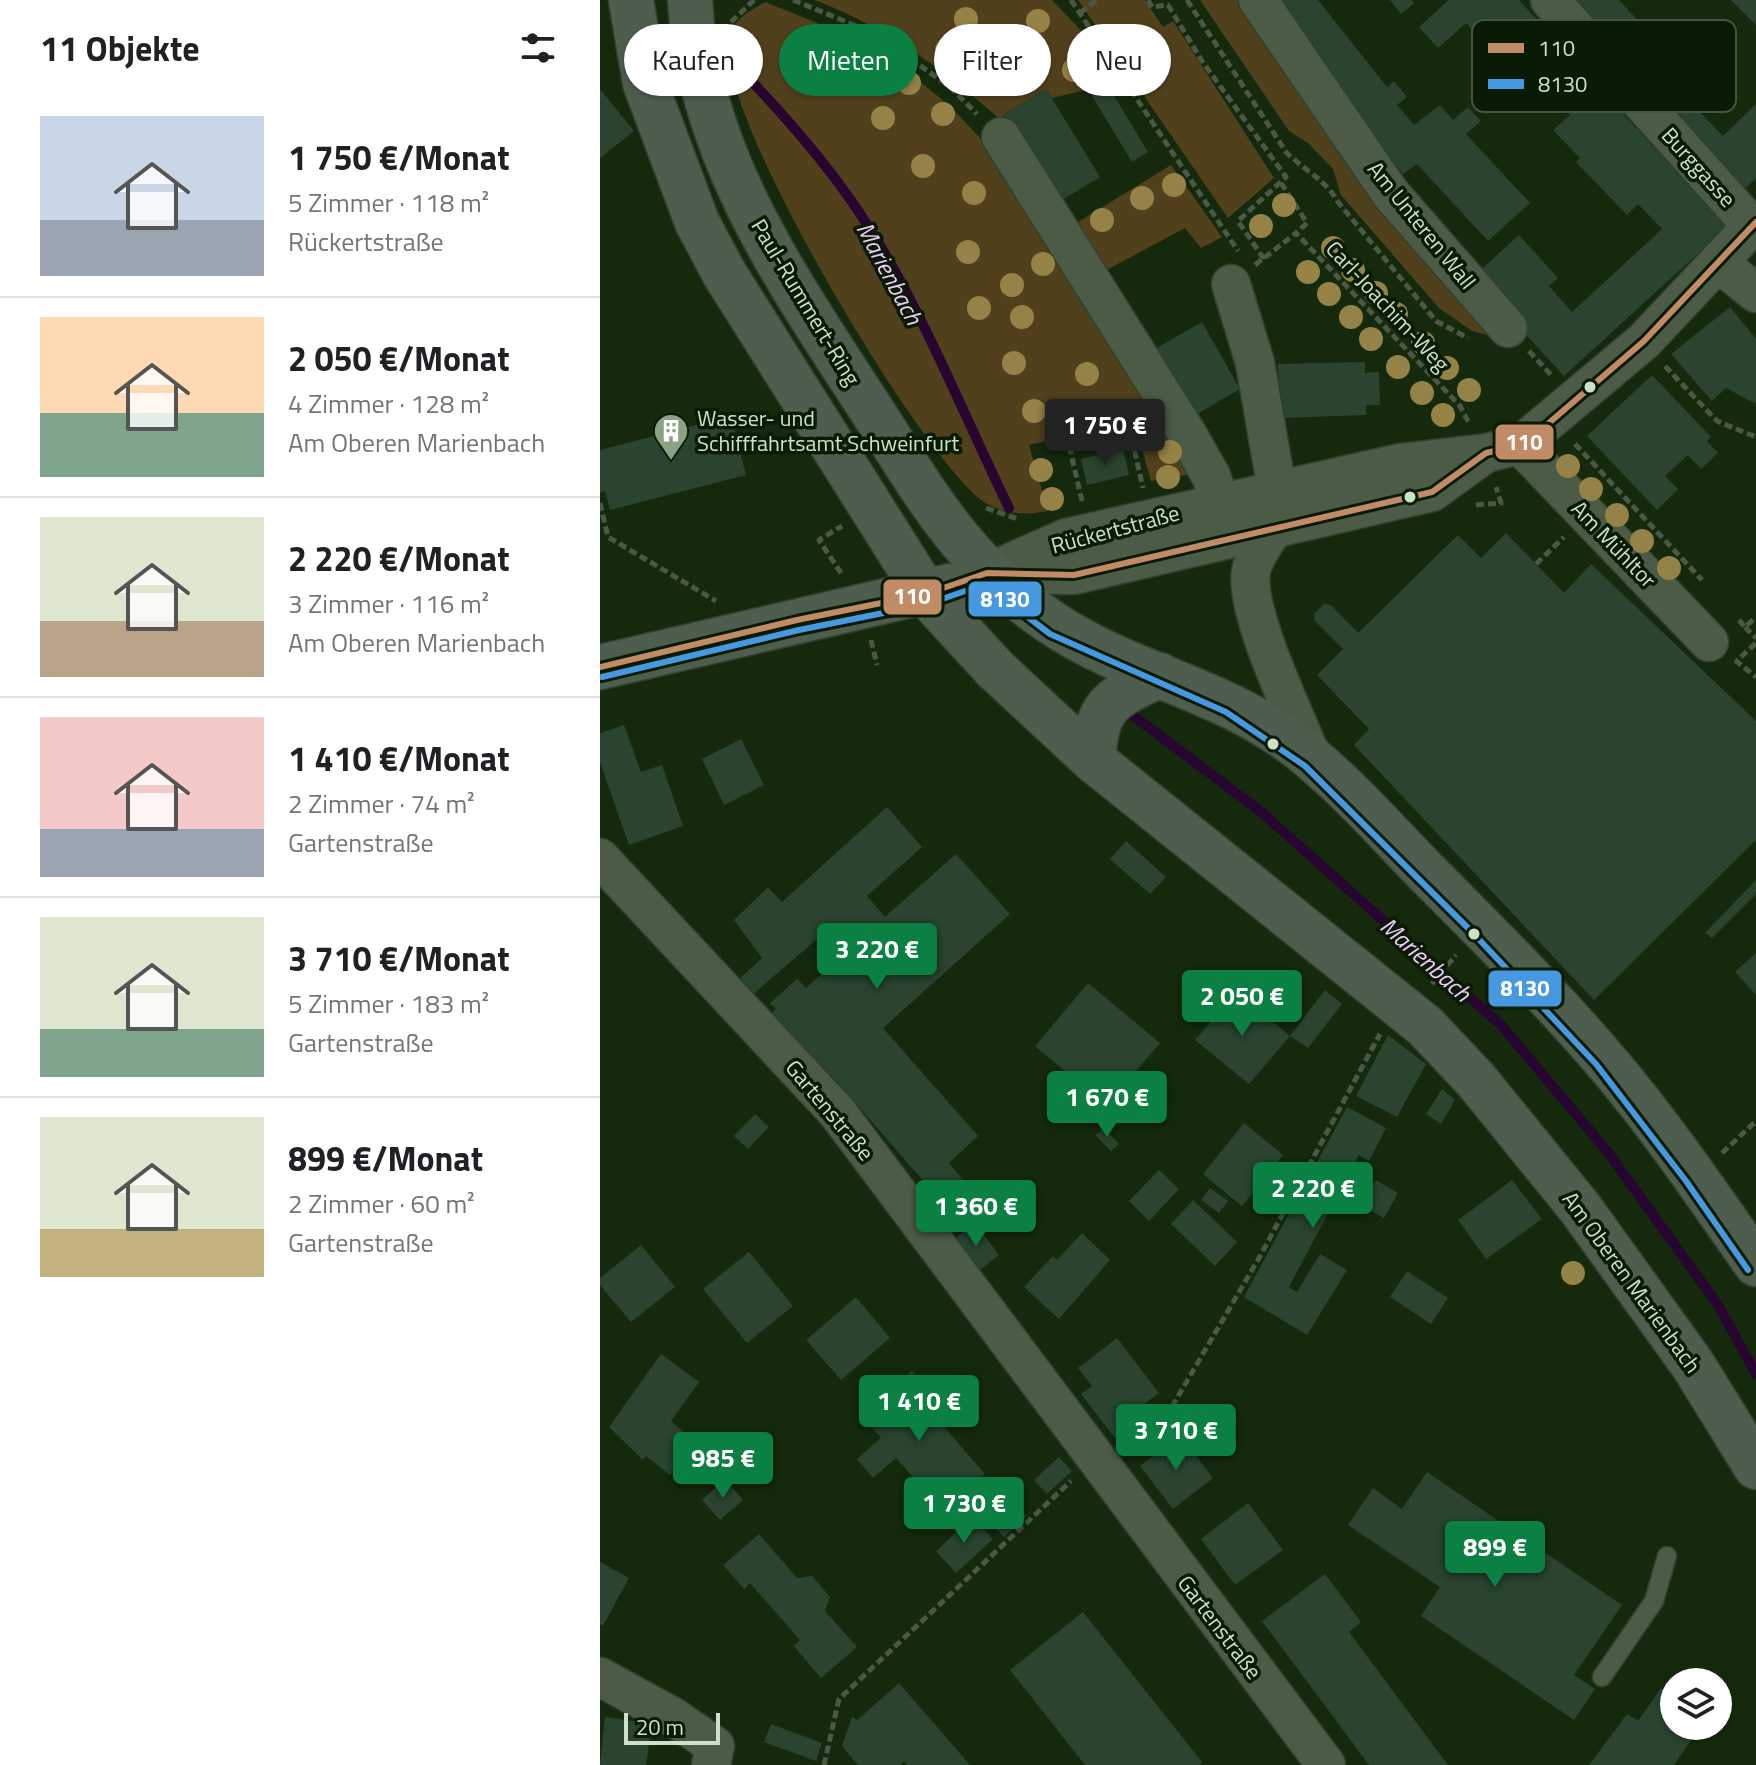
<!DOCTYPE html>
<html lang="de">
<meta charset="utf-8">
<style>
body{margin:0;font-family:"Titillium Web",sans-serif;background:#f2f2f2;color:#202124;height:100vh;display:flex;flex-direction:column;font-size:30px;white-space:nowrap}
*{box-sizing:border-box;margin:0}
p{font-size:26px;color:#757577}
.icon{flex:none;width:44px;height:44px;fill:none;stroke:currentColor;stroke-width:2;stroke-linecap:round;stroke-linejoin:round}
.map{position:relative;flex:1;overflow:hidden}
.details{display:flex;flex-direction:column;background:#fff;width:600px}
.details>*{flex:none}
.banner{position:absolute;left:24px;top:24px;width:760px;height:72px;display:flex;gap:16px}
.fabs{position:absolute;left:1060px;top:1668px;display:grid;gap:16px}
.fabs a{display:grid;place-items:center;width:72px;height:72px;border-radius:50%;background:#fff;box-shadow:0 2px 6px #0004;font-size:40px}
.scale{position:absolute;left:24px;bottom:20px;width:96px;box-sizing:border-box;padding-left:8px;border:4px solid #cbe2c5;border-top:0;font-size:22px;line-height:28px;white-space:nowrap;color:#cbe2c5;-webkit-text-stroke:6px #091a05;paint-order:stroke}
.price{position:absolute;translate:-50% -68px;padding:0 18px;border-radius:8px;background:#0b8043;color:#fff;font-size:26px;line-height:52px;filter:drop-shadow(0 2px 4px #0008)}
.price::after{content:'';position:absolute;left:50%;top:48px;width:24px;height:18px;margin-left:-12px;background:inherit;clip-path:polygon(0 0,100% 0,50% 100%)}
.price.current{background:#222;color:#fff}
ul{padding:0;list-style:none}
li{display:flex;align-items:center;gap:24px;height:200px;padding:0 40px}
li+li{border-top:2px solid #e0e0e0}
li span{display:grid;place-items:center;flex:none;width:224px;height:160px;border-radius:0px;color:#555}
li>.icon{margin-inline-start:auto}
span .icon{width:96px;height:96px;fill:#fffc;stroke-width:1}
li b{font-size:34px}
h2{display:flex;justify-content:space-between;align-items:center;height:96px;padding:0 40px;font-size:34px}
.tag{padding:0 28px;border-radius:36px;background:#fff;box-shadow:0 2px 6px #0004;font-size:28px;line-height:72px}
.tag.current{background:#0b8043;color:#fff}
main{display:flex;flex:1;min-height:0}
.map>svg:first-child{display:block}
.green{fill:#51401c}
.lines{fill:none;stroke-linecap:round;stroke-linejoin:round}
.stream{stroke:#280430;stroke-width:10}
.building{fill:#2a4430}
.service-casing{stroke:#32402c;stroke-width:21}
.minor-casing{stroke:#32402c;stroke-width:41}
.secondary-casing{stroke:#32402c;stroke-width:47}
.path{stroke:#4a5844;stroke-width:5;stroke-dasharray:8 4;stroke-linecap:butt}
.service{stroke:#4c5b46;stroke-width:18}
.minor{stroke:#4c5b46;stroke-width:38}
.secondary{stroke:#4e5e4e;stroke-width:44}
.bus-1-casing{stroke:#091a05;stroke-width:12}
.bus-2-casing{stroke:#091a05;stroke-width:12}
.bus-1{stroke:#c18c65;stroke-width:6}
.bus-2{stroke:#4699e1;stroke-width:6}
.tree{fill:#958246}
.bus-dot{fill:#cbe2c5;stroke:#091a05;stroke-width:3}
.labels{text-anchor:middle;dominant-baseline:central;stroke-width:7;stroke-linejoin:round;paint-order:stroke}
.street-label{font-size:22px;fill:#cbe2c5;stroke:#091a05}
.poi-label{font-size:22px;fill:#cbe2c5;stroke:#091a05;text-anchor:start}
.water-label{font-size:24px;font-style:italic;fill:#f2cafd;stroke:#091a05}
.key{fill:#091a05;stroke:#43563f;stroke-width:2}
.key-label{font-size:22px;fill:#cbe2c5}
.line-badge{stroke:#091a05;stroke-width:3}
.badge-label{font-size:22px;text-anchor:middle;font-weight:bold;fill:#fff}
</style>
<main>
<section class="details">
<h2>11 Objekte<svg class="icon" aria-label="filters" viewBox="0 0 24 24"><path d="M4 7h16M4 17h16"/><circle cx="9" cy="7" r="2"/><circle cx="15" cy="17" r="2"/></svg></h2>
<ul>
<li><span style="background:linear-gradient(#c9d6e8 65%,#9aa5b1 0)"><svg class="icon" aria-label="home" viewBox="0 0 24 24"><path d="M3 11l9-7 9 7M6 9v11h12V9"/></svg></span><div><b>1 750 €/Monat</b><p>5 Zimmer · 118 m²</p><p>Rückertstraße</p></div></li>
<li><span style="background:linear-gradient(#ffd9b3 60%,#7fa58c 0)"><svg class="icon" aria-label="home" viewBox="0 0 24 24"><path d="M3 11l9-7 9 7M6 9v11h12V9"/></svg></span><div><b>2 050 €/Monat</b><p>4 Zimmer · 128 m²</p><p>Am Oberen Marienbach</p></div></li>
<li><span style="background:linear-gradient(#dfe7d0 65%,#b9a48a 0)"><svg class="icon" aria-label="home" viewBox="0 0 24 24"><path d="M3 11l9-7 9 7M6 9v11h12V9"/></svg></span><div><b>2 220 €/Monat</b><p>3 Zimmer · 116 m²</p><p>Am Oberen Marienbach</p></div></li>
<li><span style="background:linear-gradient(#f6c9c9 70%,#9aa5b1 0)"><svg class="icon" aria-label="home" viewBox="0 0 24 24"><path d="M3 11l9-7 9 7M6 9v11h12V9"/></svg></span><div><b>1 410 €/Monat</b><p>2 Zimmer · 74 m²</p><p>Gartenstraße</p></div></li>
<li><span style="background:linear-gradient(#dfe7d0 70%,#7fa58c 0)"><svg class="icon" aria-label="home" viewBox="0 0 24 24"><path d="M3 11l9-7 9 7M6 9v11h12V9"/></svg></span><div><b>3 710 €/Monat</b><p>5 Zimmer · 183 m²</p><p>Gartenstraße</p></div></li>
<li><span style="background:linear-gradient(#dfe7d0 70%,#c2b280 0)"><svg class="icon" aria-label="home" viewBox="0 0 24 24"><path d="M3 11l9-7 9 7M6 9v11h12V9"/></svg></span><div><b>899 €/Monat</b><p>2 Zimmer · 60 m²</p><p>Gartenstraße</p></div></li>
</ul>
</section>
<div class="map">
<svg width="1156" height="1765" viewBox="0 0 1156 1765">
<rect width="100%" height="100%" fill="#152a0d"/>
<path class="green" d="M 215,0 L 452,0 L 490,40 L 511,73 L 482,91 L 452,98 L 446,89 L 399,118 C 336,65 292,31 215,0 Z
M 478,0 L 545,0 L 563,27 L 573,21 L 674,178 L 628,218 Z
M 600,0 L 643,0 L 903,339 L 872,331 L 839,308 L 741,195 L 733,169 L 708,143 L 689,131 Z
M 165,2 L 279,48 L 351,107 L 392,151 L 597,473 L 551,481 L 534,421 L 429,445 L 448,511 C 426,515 404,515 384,502 C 322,460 113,110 129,39 C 133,19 149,12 165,2 Z
M 571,165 L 622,237 L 601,248 L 585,228 L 501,273 L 470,227 Z"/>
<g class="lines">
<path class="stream" d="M 134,63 C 184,114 232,168 270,229 C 325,316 364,416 409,508
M 527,711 L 660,811 L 901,1025 L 1007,1151 L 1118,1305 L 1156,1374"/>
</g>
<path class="building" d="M 665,0 L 718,0 L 787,87 L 794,81 L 807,97 L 797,105 L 814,125 L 840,105 L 853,120 L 868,107 L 881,121 L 866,134 L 930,203 L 888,241 L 817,164 L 803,174 Z
M 790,0 L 812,0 L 814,3 L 801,14 Z
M 849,0 L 919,0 L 1127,227 L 964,376 L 873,277 L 919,235 L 958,278 L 949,286 L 972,312 L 1062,229 L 1038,204 L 1027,215 L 976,162 L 980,158 L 953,130 L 970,115 L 932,75 L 923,83 L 866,23 L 838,48 L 819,27 Z
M 972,0 L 1019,0 L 1043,26 L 1016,50 Z
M 1131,0 L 1156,0 L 1156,25 Z
M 1048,33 L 1077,63 L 1082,58 L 1112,88 L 1094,106 L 1123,136 L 1156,104 L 1156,178 L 1143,191 L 1019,57 Z
M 509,87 L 548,152 L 532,162 L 492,96 Z
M 0,89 L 34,131 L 0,158 Z
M 446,89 L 500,177 L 452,206 L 399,118 Z
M 1130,307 L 1156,339 L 1156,404 L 1126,388 L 1112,401 L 1071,354 Z
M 602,322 L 640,389 L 585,421 L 546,354 Z
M 765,362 L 765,373 L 779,372 L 780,405 L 766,405 L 766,415 L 680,418 L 678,364 Z
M 1052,375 L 1111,437 L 1107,441 L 1118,453 L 1101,469 L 1088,455 L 1065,476 L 1078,489 L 1057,510 L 987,436 Z
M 131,416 L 146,475 L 10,510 L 5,491 L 0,493 L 0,450 Z
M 523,449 L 529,475 L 487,485 L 481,459 Z
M 906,533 L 964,593 L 991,564 L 1156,721 L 1156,840 L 994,1000 L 754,745 L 769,729 L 717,675 L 743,649 L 714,620 L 715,613 L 724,604 L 731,605 L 758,633 L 858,535 L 881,558 Z
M 24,725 L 41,772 L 62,765 L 83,826 L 29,845 L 0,762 L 0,733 Z
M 141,739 L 164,785 L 124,805 L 102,759 Z
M 287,807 L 322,847 L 267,896 L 285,917 L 356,854 L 410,914 L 283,1028 L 378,1136 L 349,1163 L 382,1203 L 351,1235 L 318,1191 L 326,1184 L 231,1075 L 224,1080 L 167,1017 L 176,1009 L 170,1003 L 197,979 L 206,988 L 253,946 L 232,926 L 150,997 L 136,982 L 162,958 L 134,920 L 168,887 L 182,902 Z
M 526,841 L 566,877 L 550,894 L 510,859 Z
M 1156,880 L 1156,894 L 1112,938 L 1105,933 Z
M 1156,953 L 1156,995 L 1135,972 Z
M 488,983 L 560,1043 L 506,1106 L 435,1046 Z
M 725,990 L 742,1004 L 708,1048 L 690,1036 Z
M 636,991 L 690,1036 L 649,1084 L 595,1040 Z
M 788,1035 L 826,1064 L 797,1117 L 756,1096 Z
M 842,1089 L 855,1100 L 841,1124 L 826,1114 Z
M 747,1107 L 786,1128 L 769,1161 L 759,1155 L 689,1287 L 697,1292 L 720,1254 L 747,1270 L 707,1335 L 644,1297 Z
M 155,1114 L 169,1127 L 148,1149 L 134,1136 Z
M 644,1123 L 683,1155 L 642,1206 L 603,1174 Z
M 504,1128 L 519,1144 L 511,1151 L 495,1135 Z
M 559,1170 L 579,1189 L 549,1221 L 529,1201 Z
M 776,1180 L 798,1193 L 784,1218 L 760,1205 Z
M 912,1180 L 942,1219 L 886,1259 L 858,1220 Z
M 610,1188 L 628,1201 L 619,1213 L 601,1200 Z
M 593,1200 L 637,1242 L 615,1266 L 571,1224 Z
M 375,1223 L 399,1255 L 376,1273 L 352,1241 Z
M 482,1233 L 510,1260 L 459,1319 L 424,1287 L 453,1256 L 457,1260 Z
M 41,1245 L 75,1287 L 31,1322 L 0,1285 L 0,1278 Z
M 149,1252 L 193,1306 L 147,1343 L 103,1289 Z
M 807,1271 L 848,1298 L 831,1324 L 790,1297 Z
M 256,1297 L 290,1338 L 241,1380 L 206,1340 Z
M 517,1338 L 559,1393 L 536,1410 L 542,1418 L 515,1438 L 481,1394 L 492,1386 L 478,1368 Z
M 61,1354 L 99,1382 L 71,1421 L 97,1444 L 70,1475 L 46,1456 L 43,1460 L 9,1427 Z
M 312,1371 L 341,1405 L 332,1413 L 385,1474 L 343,1511 L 296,1458 L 273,1478 L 257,1459 L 281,1438 L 261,1415 Z
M 580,1435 L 613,1478 L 573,1509 L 540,1466 Z
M 459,1457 L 472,1471 L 447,1494 L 434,1480 Z
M 827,1472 L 1022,1605 L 974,1675 L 995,1689 L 974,1720 L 821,1616 L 840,1587 L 748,1525 L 773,1488 L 802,1509 Z
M 125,1479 L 143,1500 L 120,1520 L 102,1500 Z
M 403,1488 L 427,1516 L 404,1537 L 379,1510 Z
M 648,1503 L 683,1550 L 635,1585 L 601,1539 Z
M 373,1517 L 393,1539 L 356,1573 L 336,1551 Z
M 159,1534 L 197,1578 L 212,1576 L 230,1597 L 225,1611 L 257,1647 L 221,1678 L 194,1646 L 200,1640 L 150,1583 L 144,1589 L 123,1565 Z
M 0,1562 L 29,1578 L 3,1626 L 0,1624 Z
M 725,1574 L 761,1622 L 749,1632 L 848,1765 L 769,1765 L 662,1621 Z
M 483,1612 L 602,1762 L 599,1765 L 485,1765 L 410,1670 Z
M 299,1683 L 370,1765 L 307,1765 L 304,1761 L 300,1765 L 258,1765 L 242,1746 L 252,1717 L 257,1720 Z
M 1061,1688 L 1074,1696 L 1074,1726 L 1101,1726 L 1074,1765 L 989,1765 L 1027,1714 L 1038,1721 Z
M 5,1717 L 52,1724 L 46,1765 L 0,1765 Z
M 171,1724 L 222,1743 L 216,1761 L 164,1742 Z"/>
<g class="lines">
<defs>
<path id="service" d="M 1002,1677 L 1054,1601 L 1067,1556"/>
<path id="minor" d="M 658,0 L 791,194 L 908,328
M 401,137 L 586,432 L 611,476 L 620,502
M 1120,264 L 1156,293
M 631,284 L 655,363 L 677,490
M 920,445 L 1109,642
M 674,528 C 666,541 654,556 651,571 C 644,612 696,717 712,758
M 387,573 L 466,538 L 800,463 L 886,453 L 920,445 L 1044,341 L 1152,226 L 950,0
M 399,574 L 474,575 L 832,492 L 886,453
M 0,858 L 237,1112 L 726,1765
M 0,1677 L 75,1718 L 115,1746 L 111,1765"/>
<path id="secondary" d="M 31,0 L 45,83 L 97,222 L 124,273 L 326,594 L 395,669 L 493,760 L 825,1026 L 876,1080 L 980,1208 L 1093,1365 L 1156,1467
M 90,0 C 97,151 187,280 267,403 C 325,492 360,561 452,623 C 534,678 631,689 710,757 C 751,791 788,833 826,872 C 886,932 947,993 1003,1058 C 1059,1123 1107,1194 1156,1264
M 0,667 L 350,586
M 493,760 C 497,702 511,699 560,675"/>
</defs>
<use href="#service" class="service-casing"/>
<use href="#minor" class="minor-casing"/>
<use href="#secondary" class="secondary-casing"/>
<path class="path" d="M 193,0 L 276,34 L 350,87 L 377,114
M 471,0 L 638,251
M 548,0 L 552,7 L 568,5 L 602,61 L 686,177 L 638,221 L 664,259
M 587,0 L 686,152 C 705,171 725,179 738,202 L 836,321 L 868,338
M 480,13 L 497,0
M 131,22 L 154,0
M 681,183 L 707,223 L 696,233
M 655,265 L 696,233 L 860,406 L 869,423
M 929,351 L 952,376
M 1065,366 L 1117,421 L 1156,437
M 975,444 L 1102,580
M 482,501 L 470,449 L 531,435 L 543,488
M 0,503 L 8,537 L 116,601
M 876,505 L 901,503 L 896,487
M 386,508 L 418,519
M 936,564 L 964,537
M 241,573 L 219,540 L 242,526
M 1139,620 L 1145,627 L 1156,617
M 1145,627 L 1156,638
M 271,640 L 277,665
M 1141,657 L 1156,643
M 1135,660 L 1156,677
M 832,984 L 856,955
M 1122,1153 L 1156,1121
M 536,1454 L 556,1434 L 659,1258 L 780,1034
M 224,1765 L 239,1699 L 471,1481"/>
<use href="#service" class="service"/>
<use href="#minor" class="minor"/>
<use href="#secondary" class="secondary"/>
<defs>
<path id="bus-1" d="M 0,667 L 197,620 L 326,594 L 387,573 L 474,575 L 832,492 L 886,453 L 920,445 L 942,429 L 1044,341 L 1156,222"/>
<path id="bus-2" d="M 2,677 L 199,630 L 328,604 L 385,584 L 450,634 L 626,712 L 705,766 L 874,934 L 996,1064 L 1086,1181 L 1148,1270"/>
</defs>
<use href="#bus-1" class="bus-1-casing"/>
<use href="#bus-2" class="bus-2-casing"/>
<use href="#bus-1" class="bus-1"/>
<use href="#bus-2" class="bus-2"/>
</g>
<g class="tree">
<circle cx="366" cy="19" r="12"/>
<circle cx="438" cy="21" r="12"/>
<circle cx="217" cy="38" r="12"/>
<circle cx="347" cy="50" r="12"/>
<circle cx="474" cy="70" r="12"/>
<circle cx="375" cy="79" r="12"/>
<circle cx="253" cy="80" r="12"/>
<circle cx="309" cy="83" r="12"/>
<circle cx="343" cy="114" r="12"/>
<circle cx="283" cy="118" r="12"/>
<circle cx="323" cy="166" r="12"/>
<circle cx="574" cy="185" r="12"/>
<circle cx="374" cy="193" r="12"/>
<circle cx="542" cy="198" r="12"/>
<circle cx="684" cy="205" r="12"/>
<circle cx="502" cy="220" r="12"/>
<circle cx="661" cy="226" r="12"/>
<circle cx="733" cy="248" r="12"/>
<circle cx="368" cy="252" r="12"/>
<circle cx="443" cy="264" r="12"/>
<circle cx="753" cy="270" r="12"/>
<circle cx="708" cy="272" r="12"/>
<circle cx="412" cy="285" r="12"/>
<circle cx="776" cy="293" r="12"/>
<circle cx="729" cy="294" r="12"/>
<circle cx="379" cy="308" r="12"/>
<circle cx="796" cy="314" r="12"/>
<circle cx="422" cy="317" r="12"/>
<circle cx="751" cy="317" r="12"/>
<circle cx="771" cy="339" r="12"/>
<circle cx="823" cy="343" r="12"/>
<circle cx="414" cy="363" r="12"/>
<circle cx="798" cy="367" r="12"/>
<circle cx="847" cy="368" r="12"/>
<circle cx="487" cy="374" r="12"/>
<circle cx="869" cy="390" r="12"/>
<circle cx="822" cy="393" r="12"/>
<circle cx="434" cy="411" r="12"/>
<circle cx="843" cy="415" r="12"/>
<circle cx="527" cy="418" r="12"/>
<circle cx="480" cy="434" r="12"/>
<circle cx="570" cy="452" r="12"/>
<circle cx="968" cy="466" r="12"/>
<circle cx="441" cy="470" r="12"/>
<circle cx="568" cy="477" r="12"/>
<circle cx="991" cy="489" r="12"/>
<circle cx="452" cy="499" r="12"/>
<circle cx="1017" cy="515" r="12"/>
<circle cx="1042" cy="541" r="12"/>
<circle cx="1069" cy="568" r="12"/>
<circle cx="973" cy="1273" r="12"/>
</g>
<defs>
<symbol id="building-pin" viewBox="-11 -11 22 30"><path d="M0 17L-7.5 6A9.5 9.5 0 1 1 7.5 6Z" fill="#8ba285" stroke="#091a05"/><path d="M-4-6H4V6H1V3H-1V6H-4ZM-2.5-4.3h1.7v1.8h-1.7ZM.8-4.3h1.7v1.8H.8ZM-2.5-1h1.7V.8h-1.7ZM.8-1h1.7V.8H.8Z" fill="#fff"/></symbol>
</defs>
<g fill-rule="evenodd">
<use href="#building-pin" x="51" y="411" width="40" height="54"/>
</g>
<g class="bus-dot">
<circle cx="990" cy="387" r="7"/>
<circle cx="810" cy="497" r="7"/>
<circle cx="673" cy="744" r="7"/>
<circle cx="874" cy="934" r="7"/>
</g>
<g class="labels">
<g class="street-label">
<text transform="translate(1099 167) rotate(48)">Burggasse</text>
<text transform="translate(822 225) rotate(51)">Am Unteren Wall</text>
<text transform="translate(206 302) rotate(59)">Paul-Rummert-Ring</text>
<text transform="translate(788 306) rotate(47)">Carl-Joachim-Weg</text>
<text transform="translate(515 529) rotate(-15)">Rückertstraße</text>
<text transform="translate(1014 544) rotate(46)">Am Mühltor</text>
<text transform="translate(230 1110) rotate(50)">Gartenstraße</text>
<text transform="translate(1032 1282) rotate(54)">Am Oberen Marienbach</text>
<text transform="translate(620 1627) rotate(53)">Gartenstraße</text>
</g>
<g class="poi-label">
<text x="97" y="418">Wasser- und<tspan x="97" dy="25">Schifffahrtsamt Schweinfurt</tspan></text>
</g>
<g class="water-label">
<text transform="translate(290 273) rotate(62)">Marienbach</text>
<text transform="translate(826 959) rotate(42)">Marienbach</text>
</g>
</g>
<rect x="872" y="20" width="264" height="92" rx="12" class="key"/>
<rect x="888" y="43" width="36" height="10" fill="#c18c65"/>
<rect x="888" y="79" width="36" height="10" fill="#4699e1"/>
<g class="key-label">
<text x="938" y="56">110</text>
<text x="938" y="92">8130</text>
</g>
<g class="line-badge">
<rect x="894" y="423" width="61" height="38" rx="8" fill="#c18c65"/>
<rect x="282" y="578" width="61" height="38" rx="8" fill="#c18c65"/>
<rect x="367" y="580" width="76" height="38" rx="8" fill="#4699e1"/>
<rect x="887" y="969" width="76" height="39" rx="8" fill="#4699e1"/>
</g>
<g class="badge-label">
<text x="924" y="450">110</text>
<text x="312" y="604">110</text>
<text x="405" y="607">8130</text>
<text x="925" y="996">8130</text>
</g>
</svg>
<div class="fabs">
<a><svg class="icon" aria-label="layers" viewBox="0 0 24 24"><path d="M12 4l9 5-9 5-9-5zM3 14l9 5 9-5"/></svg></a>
</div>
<div class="scale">20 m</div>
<b class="price current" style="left:505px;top:467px">1 750 €</b>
<b class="price" style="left:277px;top:991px">3 220 €</b>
<b class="price" style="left:642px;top:1038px">2 050 €</b>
<b class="price" style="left:507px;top:1139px">1 670 €</b>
<b class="price" style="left:713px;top:1230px">2 220 €</b>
<b class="price" style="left:376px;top:1248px">1 360 €</b>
<b class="price" style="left:319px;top:1443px">1 410 €</b>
<b class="price" style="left:576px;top:1472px">3 710 €</b>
<b class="price" style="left:123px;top:1500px">985 €</b>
<b class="price" style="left:364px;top:1545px">1 730 €</b>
<b class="price" style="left:895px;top:1589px">899 €</b>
<div class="banner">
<a class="tag">Kaufen</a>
<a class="tag current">Mieten</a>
<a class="tag">Filter</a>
<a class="tag">Neu</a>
</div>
</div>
</main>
